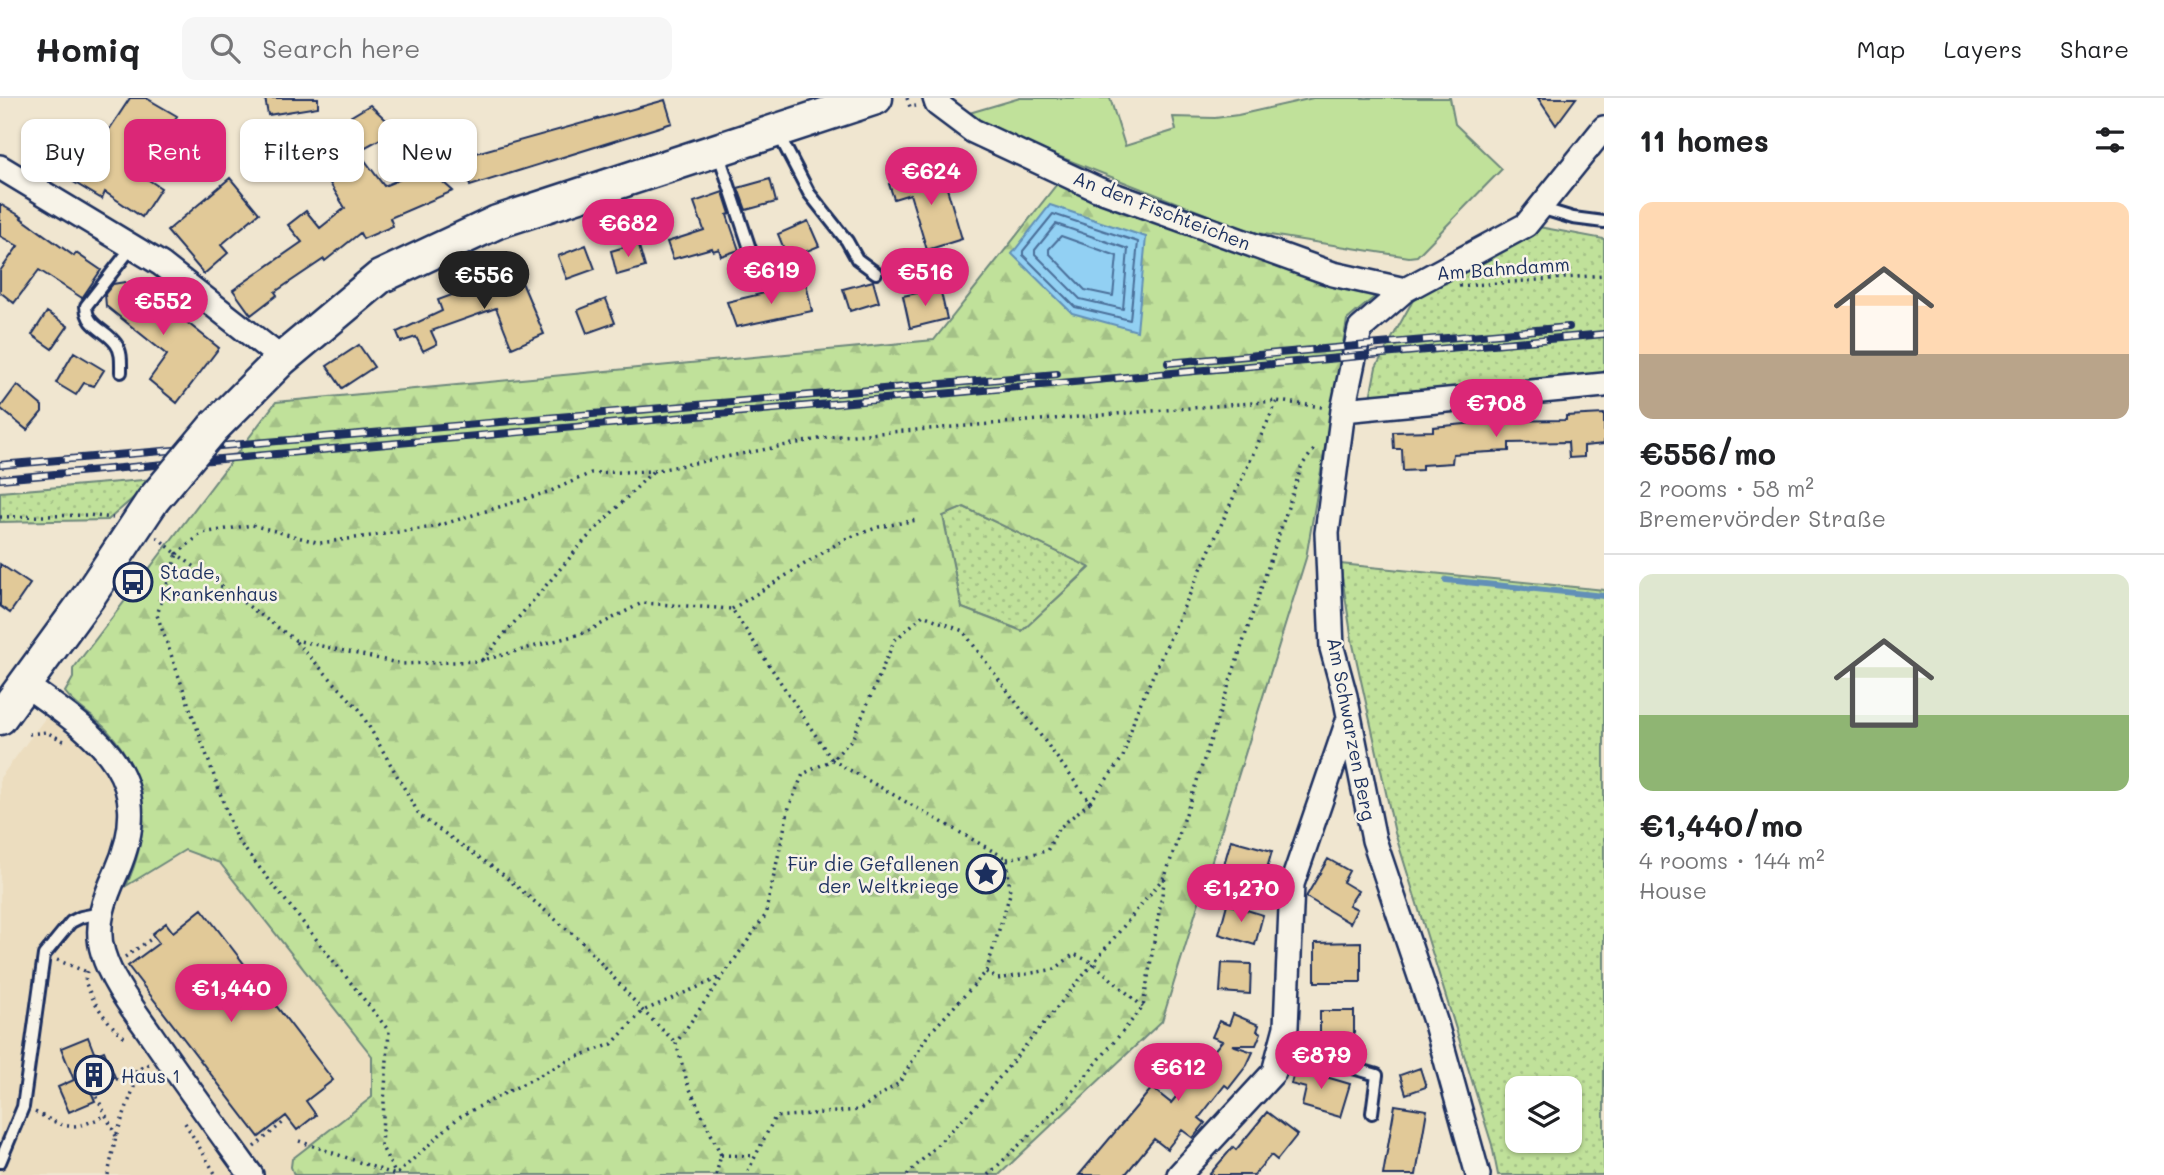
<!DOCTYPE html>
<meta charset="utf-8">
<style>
body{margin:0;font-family:Mali,sans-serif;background:#f6f6f6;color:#202124;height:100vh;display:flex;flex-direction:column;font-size:26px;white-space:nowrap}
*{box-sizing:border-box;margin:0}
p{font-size:23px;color:#757577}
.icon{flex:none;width:38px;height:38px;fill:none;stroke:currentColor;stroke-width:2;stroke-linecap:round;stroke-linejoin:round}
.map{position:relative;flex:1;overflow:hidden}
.drawer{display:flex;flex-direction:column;background:#fff;width:560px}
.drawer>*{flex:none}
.hud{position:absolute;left:21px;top:21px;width:665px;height:63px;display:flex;gap:14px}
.fabs{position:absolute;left:1505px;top:978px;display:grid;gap:14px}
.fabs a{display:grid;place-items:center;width:77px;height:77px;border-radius:14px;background:#fff;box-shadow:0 2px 5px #0004;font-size:35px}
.price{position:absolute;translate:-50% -60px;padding:0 16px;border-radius:24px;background:#db2777;color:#fff;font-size:23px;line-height:46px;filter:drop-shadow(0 2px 4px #0008)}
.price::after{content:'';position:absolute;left:50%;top:42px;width:21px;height:16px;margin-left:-10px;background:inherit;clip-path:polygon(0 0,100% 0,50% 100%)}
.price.on{background:#222;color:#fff}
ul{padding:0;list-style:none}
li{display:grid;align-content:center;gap:14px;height:371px;padding:0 35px}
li+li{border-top:2px solid #e0e0e0}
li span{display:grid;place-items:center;height:217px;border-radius:14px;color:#555}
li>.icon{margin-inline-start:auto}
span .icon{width:126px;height:126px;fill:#fffc;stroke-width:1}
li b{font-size:30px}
h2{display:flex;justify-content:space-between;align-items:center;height:84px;padding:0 35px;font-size:30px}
.tag{padding:0 24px;border-radius:14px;background:#fff;box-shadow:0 2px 5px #0004;font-size:24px;line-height:63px}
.tag.on{background:#db2777;color:#fff}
header{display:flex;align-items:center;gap:42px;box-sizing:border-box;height:98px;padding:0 35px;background:#fff;border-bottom:2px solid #e0e0e0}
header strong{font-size:33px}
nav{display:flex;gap:38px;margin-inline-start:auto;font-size:24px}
.search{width:490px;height:63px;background:#f6f6f6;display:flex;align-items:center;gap:18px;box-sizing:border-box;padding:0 24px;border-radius:14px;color:#757577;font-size:26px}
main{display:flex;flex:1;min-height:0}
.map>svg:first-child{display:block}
.built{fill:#ecddbf}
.grass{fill:url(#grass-dots);stroke:#6e887c;stroke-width:2;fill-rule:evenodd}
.forest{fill:url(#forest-firs);stroke:#6e887c;stroke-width:2;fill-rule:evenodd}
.green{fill:#c0e19a;stroke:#6e887c;stroke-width:2}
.water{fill:#92d0f3;stroke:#6290b7;stroke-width:2}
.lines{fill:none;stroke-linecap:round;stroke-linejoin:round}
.shore{stroke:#4b6f9a;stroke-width:2}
.stream{stroke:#6290b7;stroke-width:6}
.building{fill:#e1c998;stroke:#1b2f5e;stroke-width:2}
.lane-casing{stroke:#1b2f5e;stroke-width:16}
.street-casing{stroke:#1b2f5e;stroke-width:28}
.secondary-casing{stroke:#1b2f5e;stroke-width:37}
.path{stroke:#1b2f5e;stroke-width:3.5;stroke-dasharray:2 5;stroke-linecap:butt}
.lane{stroke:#f7f3e8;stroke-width:10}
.street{stroke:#f7f3e8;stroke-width:23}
.secondary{stroke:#f7f3e8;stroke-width:32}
.rail-casing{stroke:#1b2f5e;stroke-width:8}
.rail{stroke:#f7f3e8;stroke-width:5;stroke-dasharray:16;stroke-linecap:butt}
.secondary-bridge-casing{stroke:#1b2f5e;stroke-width:37;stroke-linecap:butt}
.secondary-bridge{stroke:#f7f3e8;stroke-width:32}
.labels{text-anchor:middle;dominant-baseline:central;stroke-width:5;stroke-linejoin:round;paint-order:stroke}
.street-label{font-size:19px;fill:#1b2f5e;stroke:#f7f3e8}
.poi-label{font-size:19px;fill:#1b2f5e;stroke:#f7f3e8;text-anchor:start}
</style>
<header>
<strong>Homiq</strong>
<div class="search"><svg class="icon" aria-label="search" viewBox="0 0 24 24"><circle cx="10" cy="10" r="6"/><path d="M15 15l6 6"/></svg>Search here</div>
<nav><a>Map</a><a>Layers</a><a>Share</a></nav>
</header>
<main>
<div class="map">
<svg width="1604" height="1077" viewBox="0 0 1604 1077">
<defs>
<pattern id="grass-dots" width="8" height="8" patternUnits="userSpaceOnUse" patternTransform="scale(1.75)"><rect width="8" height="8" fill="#c0e19a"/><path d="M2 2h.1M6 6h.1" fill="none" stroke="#a4c187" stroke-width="1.8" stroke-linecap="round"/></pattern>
<pattern id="forest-firs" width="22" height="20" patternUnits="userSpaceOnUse" patternTransform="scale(1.75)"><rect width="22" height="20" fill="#c0e19a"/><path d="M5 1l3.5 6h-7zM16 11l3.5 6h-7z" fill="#a4c187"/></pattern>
</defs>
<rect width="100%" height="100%" fill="#f0e6d0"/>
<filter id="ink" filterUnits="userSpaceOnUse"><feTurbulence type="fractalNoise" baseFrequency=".0143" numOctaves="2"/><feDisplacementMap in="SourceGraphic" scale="14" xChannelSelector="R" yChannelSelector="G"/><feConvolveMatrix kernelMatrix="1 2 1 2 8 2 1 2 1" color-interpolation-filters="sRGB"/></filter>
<g filter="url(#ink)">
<path class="built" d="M 65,594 L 71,603 L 104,629 L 124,653 L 139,685 L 144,717 L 142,741 L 137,765 L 128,787 L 185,751 L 220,765 L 372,959 L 372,999 L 292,1061 L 291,1069 L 294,1077 L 0,1077 L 0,680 Z"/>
<path class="grass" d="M 1539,129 L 1604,141 L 1604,284 L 1369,305 L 1376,269 L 1417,195 Z
M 155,381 L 108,422 L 0,424 L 0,394 Z
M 964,409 L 1090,469 L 1023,533 L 962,510 L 943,418 Z
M 1340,466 L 1604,492 L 1604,1077 L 1498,1077 L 1492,1047 L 1395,735 L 1352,542 ZM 1517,990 L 1570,990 L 1570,1043 L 1517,1043 Z"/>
<path class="forest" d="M 1057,86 C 1096,104 1137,118 1177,133 C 1243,157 1310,179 1378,196 L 1347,222 L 1306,460 L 1162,923 L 999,1077 L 294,1077 L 291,1069 L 292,1061 L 372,999 L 372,958 L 220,765 L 185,752 L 126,788 C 152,732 149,677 106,631 C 93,617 76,609 65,594 L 73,580 L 73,571 L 276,304 L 934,242 ZM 964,409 L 1089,469 L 1090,470 L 1022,533 L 962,510 L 943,418 Z"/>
<path class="green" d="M 1020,0 L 1110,0 L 1125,48 L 1176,32 L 1173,19 L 1215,20 L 1238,17 L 1313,0 L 1450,0 L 1455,26 L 1502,71 L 1417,158 L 1409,159 L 1251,134 L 969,23 L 966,16 Z"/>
<path class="water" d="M 1050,107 L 1146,139 L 1137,233 L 1072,215 L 1012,156 Z"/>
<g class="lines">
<path class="shore" d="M 1053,116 L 1138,144 L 1130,222 L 1075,209 L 1023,157 L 1023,153 Z
M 1056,126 L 1128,151 L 1123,211 L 1080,201 L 1035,156 L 1035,152 Z
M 1061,138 L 1117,158 L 1113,198 L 1085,192 L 1049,155 L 1049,151 Z"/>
<path class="stream" d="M 1446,482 L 1604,498"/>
</g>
<path class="building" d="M 130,0 L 146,0 L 177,18 L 141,77 L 161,90 L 142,119 L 105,94 L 102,101 L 40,64 L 57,35 L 93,56 Z
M 265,0 L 318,0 L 318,9 L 268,17 Z
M 1538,0 L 1576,0 L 1556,27 Z
M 665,2 L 672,25 L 470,88 L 462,59 Z
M 370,7 L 397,32 L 358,53 L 384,88 L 427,70 L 453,93 L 390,120 L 393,128 L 363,141 L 360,135 L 325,163 L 324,161 L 275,194 L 277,197 L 251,217 L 233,192 L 302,144 L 288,127 L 306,113 L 320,130 L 345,110 L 303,41 L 328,24 L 333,29 Z
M 941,70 L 962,141 L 927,152 L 910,96 L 894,101 L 889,86 Z
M 230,80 L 259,115 L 221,147 L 228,155 L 204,176 L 167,133 Z
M 770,81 L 776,104 L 746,112 L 738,90 Z
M 723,94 L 730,116 L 727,117 L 739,152 L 721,158 L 719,151 L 713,153 L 712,150 L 673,161 L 667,144 L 704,132 L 694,104 Z
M 0,106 L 22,119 L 21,120 L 74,158 L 76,155 L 101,172 L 82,200 L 39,172 L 14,205 L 0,194 L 0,173 L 18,148 L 0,138 Z
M 808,123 L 819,148 L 788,161 L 778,136 Z
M 638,145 L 645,169 L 617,177 L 611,153 Z
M 586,147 L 595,171 L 567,181 L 558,158 Z
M 515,168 L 544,236 L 512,250 L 496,210 L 431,233 L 437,246 L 423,253 L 416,239 L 401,244 L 397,234 L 442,213 L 438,202 L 485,185 L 484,182 Z
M 873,183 L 879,204 L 850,213 L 843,191 Z
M 125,184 L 135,191 L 139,186 L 219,250 L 177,305 L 149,282 L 167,257 L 106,208 L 105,196 L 113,186 Z
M 806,185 L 812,213 L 736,229 L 727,204 Z
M 940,190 L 947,221 L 910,230 L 903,198 Z
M 606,201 L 615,225 L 587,235 L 578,212 Z
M 47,214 L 68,228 L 52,251 L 32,237 Z
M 359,247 L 374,269 L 342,290 L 327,268 Z
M 74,254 L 104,272 L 94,288 L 84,285 L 76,297 L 56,285 Z
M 17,287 L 42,308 L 42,314 L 27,332 L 0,310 Z
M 1604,316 L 1604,346 L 1584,348 L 1584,359 L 1569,360 L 1568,344 L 1509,345 L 1509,353 L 1453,356 L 1452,365 L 1422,367 L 1422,372 L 1403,373 L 1402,351 L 1394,351 L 1393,334 L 1433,333 L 1433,329 L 1498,323 L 1566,322 L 1566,318 Z
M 0,466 L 30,486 L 10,515 L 0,508 Z
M 1231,742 L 1272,753 L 1264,781 L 1223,770 Z
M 1328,761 L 1349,773 L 1343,784 L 1358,793 L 1349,807 L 1357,811 L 1350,825 L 1306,799 Z
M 1227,806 L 1263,817 L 1255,847 L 1219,836 Z
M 202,811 L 333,982 L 306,1003 L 316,1017 L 297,1032 L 286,1018 L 259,1039 L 128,868 L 159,845 L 152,836 L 166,825 L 173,834 Z
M 1361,844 L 1361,884 L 1315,884 L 1315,845 Z
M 1222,865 L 1251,866 L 1250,896 L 1220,894 Z
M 1320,913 L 1354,913 L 1354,947 L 1320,947 Z
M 1233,916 L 1259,927 L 1257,933 L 1261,935 L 1256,947 L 1232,947 L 1253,954 L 1247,967 L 1229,990 L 1225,987 L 1199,1020 L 1205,1025 L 1193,1040 L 1182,1032 L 1167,1051 L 1154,1041 L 1125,1077 L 1079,1077 L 1152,990 L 1171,1005 L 1222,943 L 1212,939 L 1219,923 L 1229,927 Z
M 88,939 L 95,957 L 104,953 L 115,979 L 89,989 L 95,1003 L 69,1014 L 58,989 L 74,982 L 61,950 Z
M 1296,966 L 1317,972 L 1316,976 L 1350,986 L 1340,1019 L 1302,1008 L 1306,990 L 1291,986 Z
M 1420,970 L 1426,989 L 1406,996 L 1400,977 Z
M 1395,1007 L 1427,1012 L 1416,1077 L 1383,1077 Z
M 1267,1014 L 1297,1037 L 1277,1062 L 1271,1057 L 1254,1077 L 1209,1077 L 1233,1049 L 1236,1052 Z"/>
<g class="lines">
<defs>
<path id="lane" d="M 778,35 L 809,95 L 847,143 L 857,161 L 876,175
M 718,54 L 759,178
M 1540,110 L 1573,120 L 1604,124
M 121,274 C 121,264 122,254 116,246 C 106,231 87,230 86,208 L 132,149
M 1281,949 L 1377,977 L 1372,1015
M 0,1064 L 23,1009 L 44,857 L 71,824 L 81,819 L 101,815"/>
<path id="street" d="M 935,0 L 937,6 L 973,33 L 1097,91 L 1333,176 L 1405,192
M 0,69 L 161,166 L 282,261
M 1343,312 L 1604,287
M 24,586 C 94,636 160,675 117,773 C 105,799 94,827 103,855 C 112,885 135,913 152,938 C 184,985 218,1031 251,1077
M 1179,1077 L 1274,974 L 1286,929 L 1292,786 L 1348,623
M 1478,1077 L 1436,926 L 1374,742 L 1345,598 L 1332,550 L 1327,435 L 1343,312 L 1360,231 L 1405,192 L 1526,127 L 1604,30"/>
<path id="secondary" d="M 214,329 L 282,261 L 380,179 L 497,124 L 876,0
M 0,620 L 89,498 L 153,402"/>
</defs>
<use href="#lane" class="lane-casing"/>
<use href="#street" class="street-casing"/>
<use href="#secondary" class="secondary-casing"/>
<path class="path" d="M 907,0 L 910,9 L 916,8
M 1459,188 L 1604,177
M 0,419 L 88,417 L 113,420
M 157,439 L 177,456 L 157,517 L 236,740 L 389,933 L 381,1047 L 396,1077
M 732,511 L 845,441 L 879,429 L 917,422
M 296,544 L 359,611 L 420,718 L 501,775 L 583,845 L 643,913 L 676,945
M 482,562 L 585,442 L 653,373
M 29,636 L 46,634 L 64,643
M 1090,704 L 1123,659 L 1136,615 L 1277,303
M 1007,761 L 1047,753 L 1058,731 L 1090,704 L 963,533 L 923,517 L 894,543 L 853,640 L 832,662 L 732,511 L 642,505 L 584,535 L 480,563 L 402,566 L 295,542 L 177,456 L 202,435 L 252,427 L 320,445 L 434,429 L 551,393 L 591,375 L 653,373 L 829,339 L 1277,303 L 1322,309
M 125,859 L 154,839
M 57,862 L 87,874
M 87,873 L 85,883 C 93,905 108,927 127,941
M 986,874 L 998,881 L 1055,871 L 1074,856 L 1093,865 L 1143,909
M 90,982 L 93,991
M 35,1014 C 68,1031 70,1033 105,1018
M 185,1025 L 216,1077
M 116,1038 L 93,991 L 140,971
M 299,1043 L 396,1077 L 459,1019 L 571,961 L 612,946 L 643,913 L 721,879
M 254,1049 L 285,1023
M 721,1057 L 756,1058
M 108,1077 L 116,1038 L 141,970 L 149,966
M 716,1077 L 721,1057 L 688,987 L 676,945 L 765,818 L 789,709 L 803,676 L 832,662 L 1007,761 L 1010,796 L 986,874 L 928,937 L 899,985 L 859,1012 L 775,1019 L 746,1077
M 907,1077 L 976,1008 L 1164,779
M 988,1077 L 1064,1004 L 1143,909 L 1165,779 L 1302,367 L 1316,349"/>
<use href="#lane" class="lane"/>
<use href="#street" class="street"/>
<use href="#secondary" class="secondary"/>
<defs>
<path id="rail" d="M 1168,265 L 1569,229
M 0,367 L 1057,276
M 0,381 L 1604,236"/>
</defs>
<use href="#rail" class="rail-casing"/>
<use href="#rail" class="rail"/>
<defs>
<path id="secondary-bridge" d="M 153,402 L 214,329"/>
</defs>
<use href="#secondary-bridge" class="secondary-bridge-casing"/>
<use href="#secondary-bridge" class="secondary-bridge"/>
</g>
</g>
<defs>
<symbol id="bus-ring" viewBox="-11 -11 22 22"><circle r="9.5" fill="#f7f3e8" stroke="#1b2f5e" stroke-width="1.5"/><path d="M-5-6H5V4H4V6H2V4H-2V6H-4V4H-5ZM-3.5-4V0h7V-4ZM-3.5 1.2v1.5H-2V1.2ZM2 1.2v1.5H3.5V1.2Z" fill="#1b2f5e"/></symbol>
<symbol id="sight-ring" viewBox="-11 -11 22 22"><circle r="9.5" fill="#f7f3e8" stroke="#1b2f5e" stroke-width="1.5"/><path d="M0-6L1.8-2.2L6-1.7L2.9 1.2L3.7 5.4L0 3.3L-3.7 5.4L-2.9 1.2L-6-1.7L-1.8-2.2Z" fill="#1b2f5e"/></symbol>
<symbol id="building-ring" viewBox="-11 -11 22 22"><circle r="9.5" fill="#f7f3e8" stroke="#1b2f5e" stroke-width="1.5"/><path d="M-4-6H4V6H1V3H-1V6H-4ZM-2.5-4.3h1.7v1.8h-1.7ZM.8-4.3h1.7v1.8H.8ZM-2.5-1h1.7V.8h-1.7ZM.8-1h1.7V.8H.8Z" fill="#1b2f5e"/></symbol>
</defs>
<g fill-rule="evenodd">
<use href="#bus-ring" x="111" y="462" width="44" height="44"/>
<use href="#sight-ring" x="964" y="754" width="44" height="44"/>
<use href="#building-ring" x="72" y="955" width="44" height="44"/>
</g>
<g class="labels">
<g class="street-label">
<text transform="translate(1162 112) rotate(21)">An den Fischteichen</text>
<text transform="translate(1503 170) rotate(-4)">Am Bahndamm</text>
<text transform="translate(1352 631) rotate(79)">Am Schwarzen Berg</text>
</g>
<g class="poi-label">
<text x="160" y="473">Stade,<tspan x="160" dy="22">Krankenhaus</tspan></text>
<text x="959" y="765" text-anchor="end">Für die Gefallenen<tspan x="959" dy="22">der Weltkriege</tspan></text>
<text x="121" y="977">Haus 1</text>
</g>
</g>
</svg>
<div class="fabs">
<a><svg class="icon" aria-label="layers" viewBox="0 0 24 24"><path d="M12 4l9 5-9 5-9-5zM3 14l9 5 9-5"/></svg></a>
</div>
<b class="price" style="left:931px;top:109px">€624</b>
<b class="price" style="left:628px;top:161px">€682</b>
<b class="price" style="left:771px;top:208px">€619</b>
<b class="price" style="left:925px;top:210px">€516</b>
<b class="price on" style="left:484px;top:213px">€556</b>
<b class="price" style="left:163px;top:239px">€552</b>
<b class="price" style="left:1496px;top:341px">€708</b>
<b class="price" style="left:1241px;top:826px">€1,270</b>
<b class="price" style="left:231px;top:926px">€1,440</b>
<b class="price" style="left:1321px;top:993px">€879</b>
<b class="price" style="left:1178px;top:1005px">€612</b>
<div class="hud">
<a class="tag">Buy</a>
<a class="tag on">Rent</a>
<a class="tag">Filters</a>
<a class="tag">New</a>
</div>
</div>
<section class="drawer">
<h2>11 homes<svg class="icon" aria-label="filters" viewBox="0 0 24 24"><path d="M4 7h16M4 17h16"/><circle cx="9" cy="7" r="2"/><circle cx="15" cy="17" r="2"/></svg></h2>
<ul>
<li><span style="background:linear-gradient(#ffd9b3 70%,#b9a48a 0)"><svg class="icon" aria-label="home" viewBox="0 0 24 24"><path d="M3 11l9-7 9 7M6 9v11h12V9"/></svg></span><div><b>€556/mo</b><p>2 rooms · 58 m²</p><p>Bremervörder Straße</p></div></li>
<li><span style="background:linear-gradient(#dfe7d0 65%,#8fb573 0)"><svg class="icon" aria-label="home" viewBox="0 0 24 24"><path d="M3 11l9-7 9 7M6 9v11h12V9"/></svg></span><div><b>€1,440/mo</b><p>4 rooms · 144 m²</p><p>House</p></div></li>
</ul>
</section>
</main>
